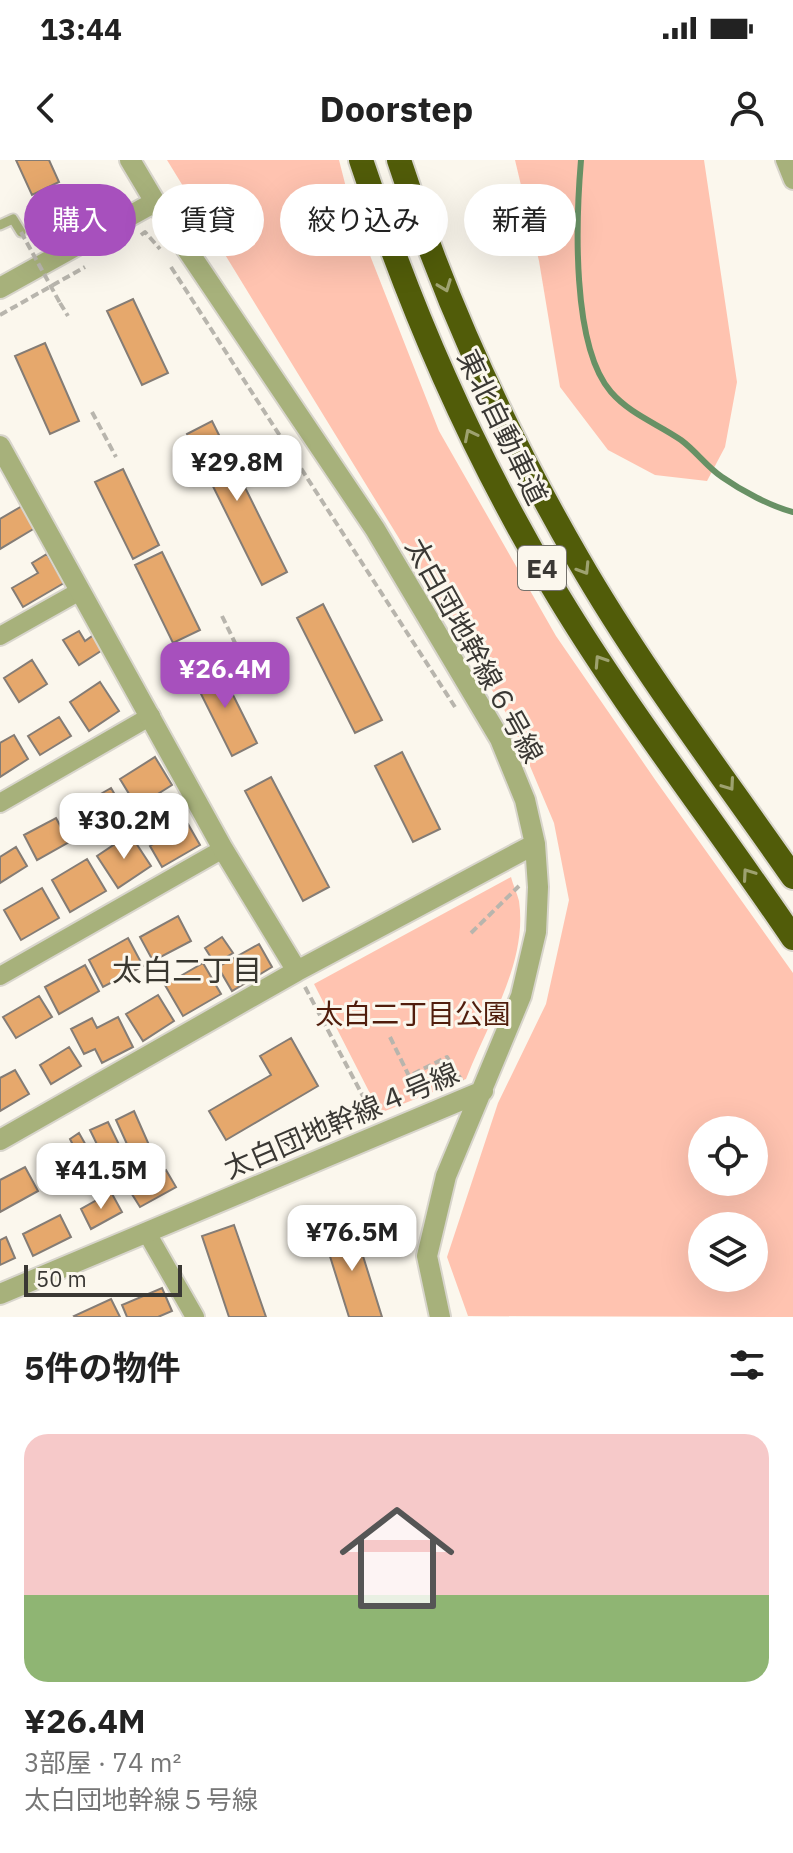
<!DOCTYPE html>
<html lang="ja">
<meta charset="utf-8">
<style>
body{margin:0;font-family:"IBM Plex Sans","Noto Sans JP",sans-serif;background:#f2f2f2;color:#222;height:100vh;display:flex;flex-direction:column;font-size:30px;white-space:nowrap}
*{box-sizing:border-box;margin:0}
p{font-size:26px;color:#767676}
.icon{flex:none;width:44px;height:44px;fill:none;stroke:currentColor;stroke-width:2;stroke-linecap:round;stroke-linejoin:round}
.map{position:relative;height:1157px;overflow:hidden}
.drawer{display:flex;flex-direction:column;background:#fff;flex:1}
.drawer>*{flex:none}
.top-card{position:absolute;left:24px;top:24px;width:746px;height:72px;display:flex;gap:16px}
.controls{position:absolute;left:688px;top:956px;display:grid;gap:16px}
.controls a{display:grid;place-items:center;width:80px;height:80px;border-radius:50%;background:#fff;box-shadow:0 8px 32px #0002;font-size:40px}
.scale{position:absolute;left:24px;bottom:20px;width:158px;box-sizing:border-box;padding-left:8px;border:4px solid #3a3834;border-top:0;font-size:22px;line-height:28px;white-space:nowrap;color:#3a3834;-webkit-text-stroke:6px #fbf7ed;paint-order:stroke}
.price{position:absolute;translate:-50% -68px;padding:0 18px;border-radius:16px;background:#fff;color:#222;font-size:26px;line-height:52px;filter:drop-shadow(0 2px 4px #0008)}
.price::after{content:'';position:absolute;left:50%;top:48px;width:24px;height:18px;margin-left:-12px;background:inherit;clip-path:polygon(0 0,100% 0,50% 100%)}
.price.active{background:#a750bd;color:#fff}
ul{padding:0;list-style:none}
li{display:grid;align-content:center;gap:16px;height:424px;padding:0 24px}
li span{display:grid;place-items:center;height:248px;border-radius:24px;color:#555}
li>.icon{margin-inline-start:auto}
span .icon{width:144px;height:144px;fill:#fffc;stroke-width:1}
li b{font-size:34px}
h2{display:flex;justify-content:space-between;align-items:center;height:96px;padding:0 24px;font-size:34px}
.tag{padding:0 28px;border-radius:36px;background:#fff;box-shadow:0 8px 32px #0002;font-size:28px;line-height:72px}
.tag.active{background:#a750bd;color:#fff}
.status{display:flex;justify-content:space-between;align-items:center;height:56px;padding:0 40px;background:#fff;direction:ltr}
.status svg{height:22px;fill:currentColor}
header{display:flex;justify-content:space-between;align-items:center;height:104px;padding:0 24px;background:#fff;font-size:36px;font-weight:700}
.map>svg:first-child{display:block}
.green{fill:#ffc3b0;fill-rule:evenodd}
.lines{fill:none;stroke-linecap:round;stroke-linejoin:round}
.stream{stroke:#689165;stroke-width:6}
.building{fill:#e6a86c;stroke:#847c75;stroke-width:2}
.service-casing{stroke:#d8d5cc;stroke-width:13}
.minor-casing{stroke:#d8d5cc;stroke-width:22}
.tertiary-casing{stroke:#d8d5cc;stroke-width:24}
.motorway-casing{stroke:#d8d5cc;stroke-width:28}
.path{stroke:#b8b5ad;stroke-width:4;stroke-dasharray:8 4;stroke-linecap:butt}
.service{stroke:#a7b17b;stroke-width:9}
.minor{stroke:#a7b17b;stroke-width:18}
.tertiary{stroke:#a7b17b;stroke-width:20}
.motorway{stroke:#515c09;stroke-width:24}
.path-bridge{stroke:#b8b5ad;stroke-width:4;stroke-dasharray:8 4;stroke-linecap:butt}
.oneway{stroke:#9ea270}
.labels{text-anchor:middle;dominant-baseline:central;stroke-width:6;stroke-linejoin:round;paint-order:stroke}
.shield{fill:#fbf7ed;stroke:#74716c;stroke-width:2}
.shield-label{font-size:26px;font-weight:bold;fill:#3a3834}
.street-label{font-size:28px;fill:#3a3834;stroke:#fbf7ed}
.park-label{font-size:28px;fill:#501d0c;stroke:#fbf7ed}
.neighbourhood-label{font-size:30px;fill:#3a3830;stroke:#fbf7ed}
</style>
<div class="status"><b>13:44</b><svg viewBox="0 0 49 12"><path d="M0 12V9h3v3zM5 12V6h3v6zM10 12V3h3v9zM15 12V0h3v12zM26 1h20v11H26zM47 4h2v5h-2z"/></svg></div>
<header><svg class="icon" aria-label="back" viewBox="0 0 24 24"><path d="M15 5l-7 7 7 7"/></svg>Doorstep<svg class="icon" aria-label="person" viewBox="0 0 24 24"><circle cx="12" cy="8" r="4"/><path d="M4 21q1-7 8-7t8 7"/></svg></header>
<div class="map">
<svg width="793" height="1157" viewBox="0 0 793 1157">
<rect width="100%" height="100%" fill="#fbf7ed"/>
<path class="green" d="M 167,0 L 339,0 L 351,47 L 439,271 L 556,476 L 656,621 L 793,813 L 793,1157 L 468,1156 L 447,1097 L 498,943 L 546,844 L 569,740 L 554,663 L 511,561 ZM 754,970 L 754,1022 L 702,1022 L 702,970 ZM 754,1066 L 754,1118 L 702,1118 L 702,1066 Z
M 515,0 L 704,0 L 737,222 L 725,287 L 707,321 L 655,315 L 608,290 L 560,227 L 539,101 Z
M 511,717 C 513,725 517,733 519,741 C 528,803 487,864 466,919 L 380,953 L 314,824 Z"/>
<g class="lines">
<path class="stream" d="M 581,0 C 576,59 571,186 611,232 C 630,254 658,264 681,280 C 696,291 707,307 722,317 C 742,331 770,346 793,352"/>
</g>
<path class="building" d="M 16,0 L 49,0 L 59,22 L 32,35 Z
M 133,139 L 168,213 L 142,225 L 107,151 Z
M 45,183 L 79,261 L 50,274 L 15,196 Z
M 212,261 L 287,412 L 262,425 L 187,274 Z
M 123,309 L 159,385 L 133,399 L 95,322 Z
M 22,346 L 35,368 L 0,389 L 0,359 Z
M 162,392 L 200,470 L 173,483 L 135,405 Z
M 47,394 L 64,423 L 23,447 L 12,428 L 38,413 L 32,403 Z
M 323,444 L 382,560 L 355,573 L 297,458 Z
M 79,471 L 85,481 L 95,474 L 104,489 L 79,505 L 63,480 Z
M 32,500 L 47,524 L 19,542 L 4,518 Z
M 218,505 L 257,583 L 232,596 L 193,518 Z
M 100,522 L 119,551 L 89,571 L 70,542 Z
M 59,557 L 71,576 L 40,595 L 28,576 Z
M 14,575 L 28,599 L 0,617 L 0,583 Z
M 402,592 L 440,669 L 413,682 L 375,606 Z
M 155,597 L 172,625 L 137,647 L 120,619 Z
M 271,617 L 329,727 L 303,741 L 245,631 Z
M 111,628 L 125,652 L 85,675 L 71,651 Z
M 56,658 L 69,682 L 37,700 L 24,675 Z
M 188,664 L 200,685 L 162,707 L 150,686 Z
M 130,674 L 151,706 L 118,728 L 97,696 Z
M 16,687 L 27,706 L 0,723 L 0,697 Z
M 87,699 L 106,731 L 70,752 L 52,720 Z
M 42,728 L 59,758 L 21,780 L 4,750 Z
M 178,756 L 191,781 L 153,801 L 140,777 Z
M 222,777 L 233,793 L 215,804 L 205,788 Z
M 128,778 L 143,806 L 103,827 L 89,800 Z
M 259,784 L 272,807 L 232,831 L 218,807 Z
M 203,803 L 221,834 L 183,856 L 165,825 Z
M 85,805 L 99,831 L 59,854 L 45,827 Z
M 158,835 L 174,861 L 143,881 L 126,854 Z
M 39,836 L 52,857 L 16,878 L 3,857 Z
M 118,857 L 133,887 L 102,903 L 95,889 L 84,894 L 71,869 L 92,858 L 97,868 Z
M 291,878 L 318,926 L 226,980 L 209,951 L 271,915 L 260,896 Z
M 69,887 L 81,906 L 51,924 L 40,905 Z
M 15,910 L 29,934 L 0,951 L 0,918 Z
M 134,951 L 149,985 L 131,993 L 116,960 Z
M 108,962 L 125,997 L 107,1005 L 90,970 Z
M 79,973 L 96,1003 L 59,1023 L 47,1002 L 74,987 L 70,979 Z
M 25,1007 L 38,1031 L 0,1052 L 0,1020 Z
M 166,1010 L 176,1027 L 140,1047 L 130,1031 Z
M 111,1032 L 122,1052 L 91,1069 L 81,1049 Z
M 60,1055 L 71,1077 L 33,1096 L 23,1074 Z
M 353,1064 L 382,1157 L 349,1157 L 323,1074 Z
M 234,1065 L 266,1157 L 229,1157 L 202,1076 Z
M 6,1077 L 15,1098 L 0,1105 L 0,1080 Z
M 162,1128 L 172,1151 L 158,1157 L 127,1157 L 122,1145 Z
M 111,1139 L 120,1157 L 75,1157 L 74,1156 Z"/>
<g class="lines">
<defs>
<path id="service" d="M 0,65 L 13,59 L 21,72"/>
<path id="minor" d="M 785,0 L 793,20
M 0,476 L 80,431
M 0,643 L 151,556
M 0,816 L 223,689
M 147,1073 L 195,1157"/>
<path id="tertiary" d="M 130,0 L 155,42 L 375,369 L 500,579 L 525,640 L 535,684 L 538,727 L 536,772 L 521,836 L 446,1016 L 427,1096 L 440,1157
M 0,128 L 155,42
M 0,286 L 223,689 L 297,811
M 0,980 L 297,811 L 535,684
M 0,1134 L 483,931"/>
<path id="motorway" d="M 361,0 C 411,151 470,287 551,424 C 624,547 713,660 793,778
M 399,0 C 444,139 505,273 578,399 C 642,510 720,612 793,717"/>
</defs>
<use href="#service" class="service-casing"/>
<use href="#minor" class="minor-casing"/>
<use href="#tertiary" class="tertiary-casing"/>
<use href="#motorway" class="motorway-casing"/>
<path class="path" d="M 141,75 L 145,72 L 160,89
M 171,107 L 455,547
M 60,143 L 68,156
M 0,155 L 85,107
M 92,252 L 116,297
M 222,456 L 238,489
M 471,773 L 519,726
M 305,827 L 374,957
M 390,877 L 409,916 L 447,897 L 462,921"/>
<use href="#service" class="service"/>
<use href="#minor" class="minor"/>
<use href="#tertiary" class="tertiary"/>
<use href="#motorway" class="motorway"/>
<path class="path-bridge" d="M 21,72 L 60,143"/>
</g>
<defs><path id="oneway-chevron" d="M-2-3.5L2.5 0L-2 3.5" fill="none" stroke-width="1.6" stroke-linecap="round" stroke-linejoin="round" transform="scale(2)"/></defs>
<g class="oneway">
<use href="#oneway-chevron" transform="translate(445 126) rotate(69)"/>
<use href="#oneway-chevron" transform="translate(470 275) rotate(-117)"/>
<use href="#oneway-chevron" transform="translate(584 409) rotate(58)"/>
<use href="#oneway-chevron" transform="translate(600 501) rotate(-123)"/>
<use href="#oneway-chevron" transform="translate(729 625) rotate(55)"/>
<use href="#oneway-chevron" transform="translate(748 714) rotate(-125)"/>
</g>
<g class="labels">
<rect class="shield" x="518" y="386" width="48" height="44" rx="6"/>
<g class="shield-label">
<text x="542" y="408">E4</text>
</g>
<g class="street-label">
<text transform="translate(503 267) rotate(64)">東北自動車道</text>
<text transform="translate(475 490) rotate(61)">太白団地幹線６号線</text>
<text transform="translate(341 960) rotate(-23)">太白団地幹線４号線</text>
</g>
<g class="park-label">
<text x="413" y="853">太白二丁目公園</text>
</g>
<g class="neighbourhood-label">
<text x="187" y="809">太白二丁目</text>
</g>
</g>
</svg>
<div class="controls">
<a><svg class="icon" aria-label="locate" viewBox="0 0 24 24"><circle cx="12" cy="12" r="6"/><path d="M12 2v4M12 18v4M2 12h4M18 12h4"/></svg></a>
<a><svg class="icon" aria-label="layers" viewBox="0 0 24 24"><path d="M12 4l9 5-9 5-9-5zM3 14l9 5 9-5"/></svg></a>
</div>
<div class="scale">50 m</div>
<b class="price" style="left:237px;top:343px">¥29.8M</b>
<b class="price active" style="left:225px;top:550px">¥26.4M</b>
<b class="price" style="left:124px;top:701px">¥30.2M</b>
<b class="price" style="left:101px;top:1051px">¥41.5M</b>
<b class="price" style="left:352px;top:1113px">¥76.5M</b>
<div class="top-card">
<a class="tag active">購入</a>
<a class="tag">賃貸</a>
<a class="tag">絞り込み</a>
<a class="tag">新着</a>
</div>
</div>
<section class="drawer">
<h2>5件の物件<svg class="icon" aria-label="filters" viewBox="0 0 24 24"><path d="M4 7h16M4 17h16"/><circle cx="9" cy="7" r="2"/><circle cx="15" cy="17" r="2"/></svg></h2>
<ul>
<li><span style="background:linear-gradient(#f6c9c9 65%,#8fb573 0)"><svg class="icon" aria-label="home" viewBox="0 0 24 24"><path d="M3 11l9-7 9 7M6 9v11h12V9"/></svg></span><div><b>¥26.4M</b><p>3部屋 · 74 m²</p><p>太白団地幹線５号線</p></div></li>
</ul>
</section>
